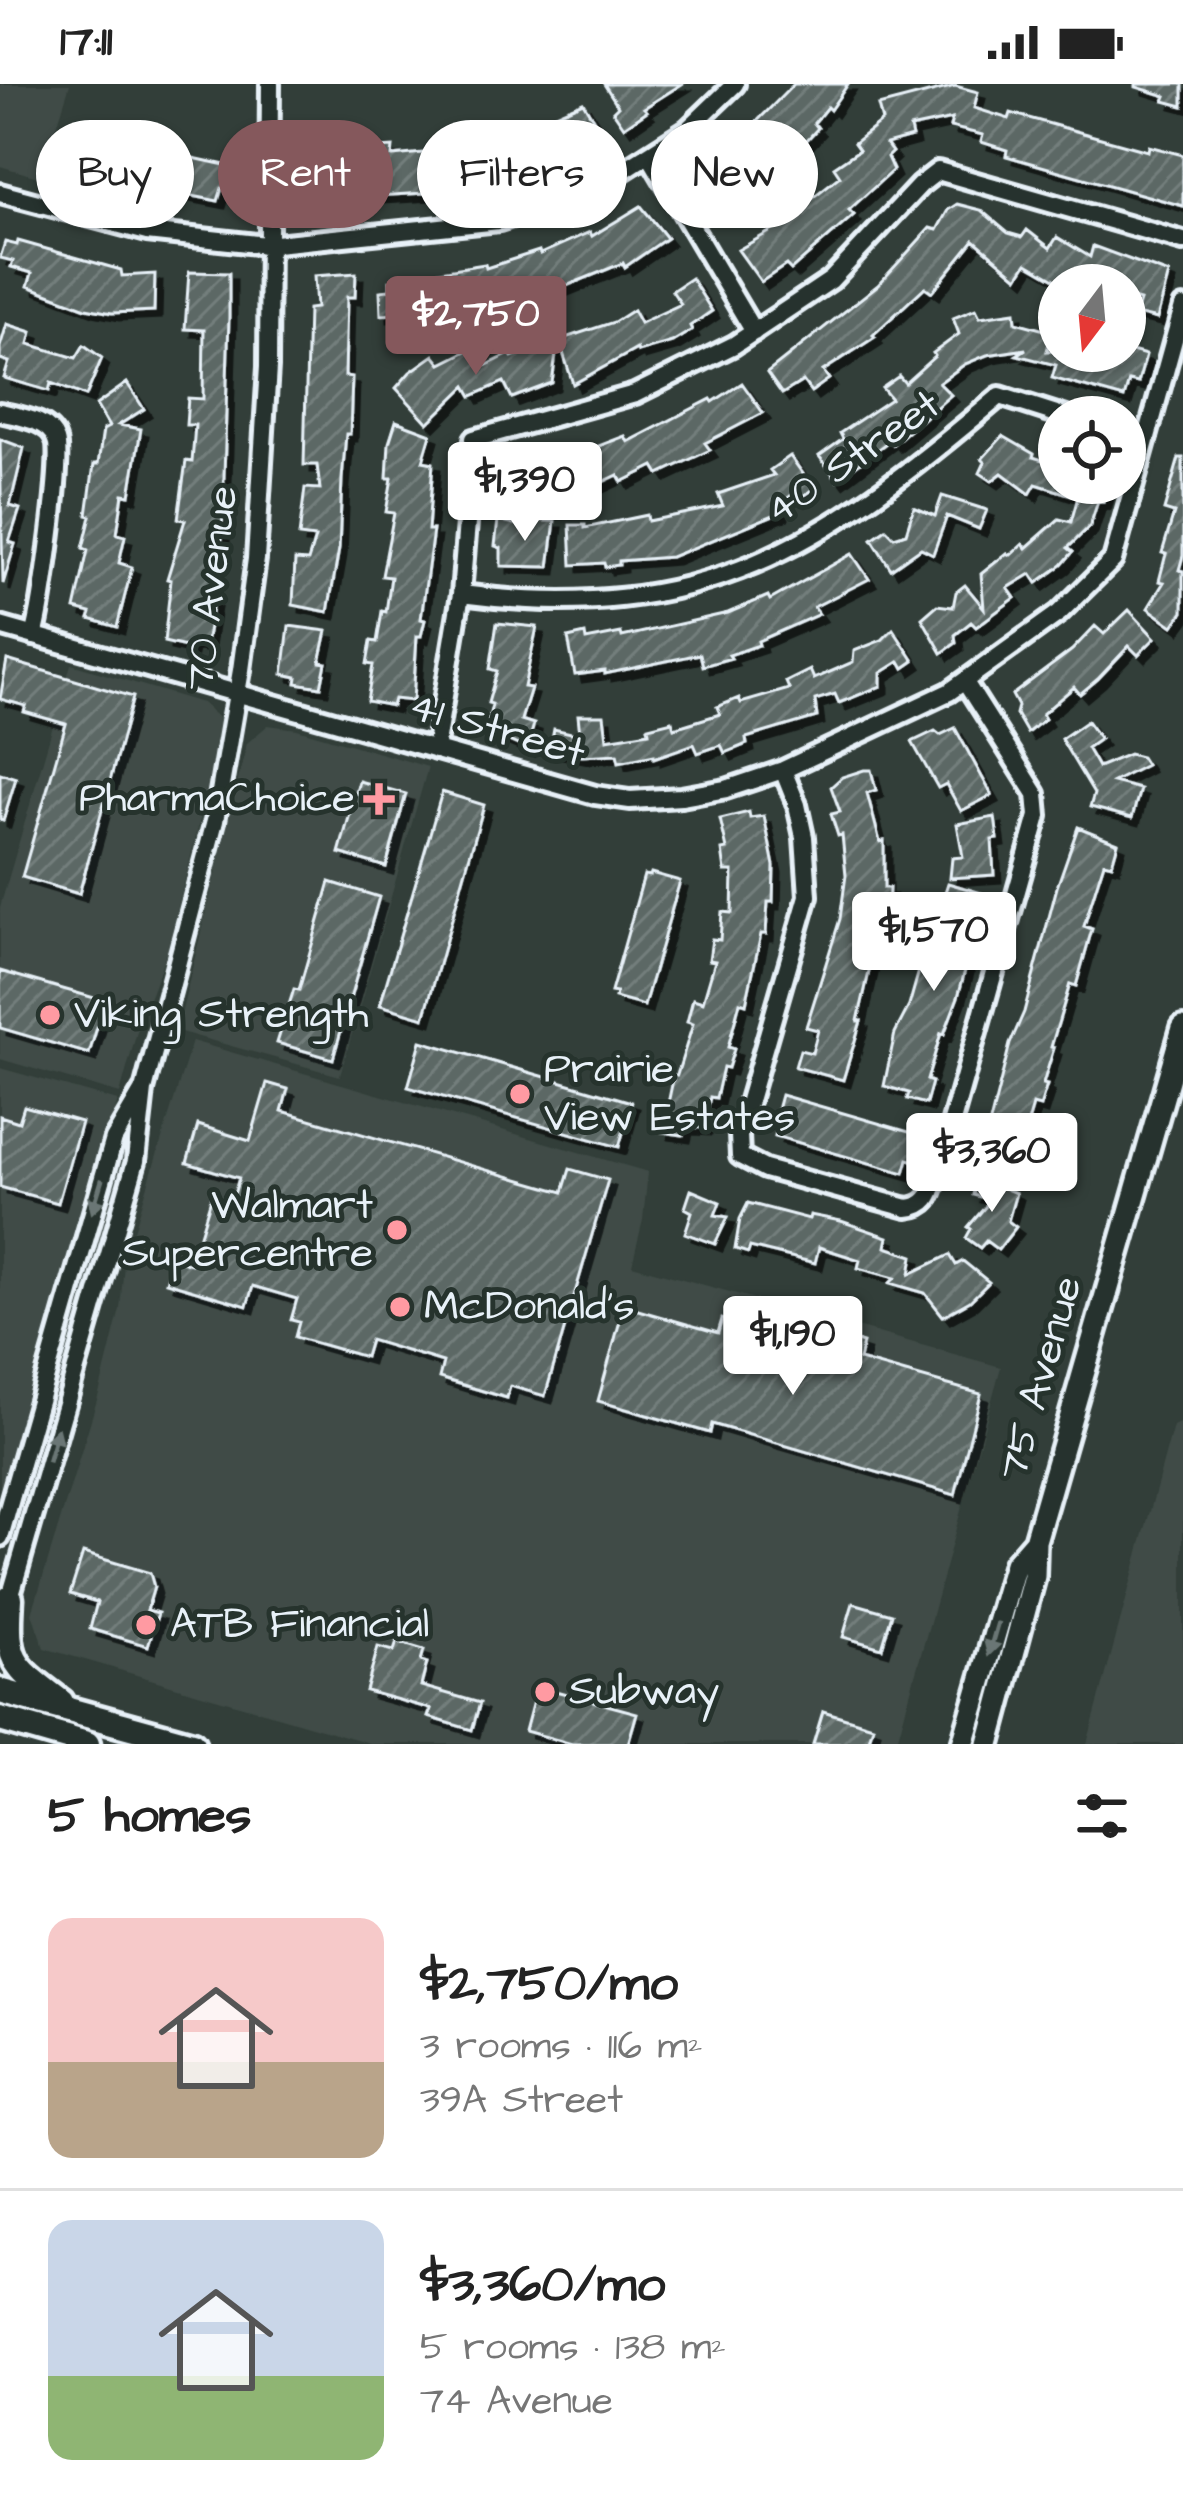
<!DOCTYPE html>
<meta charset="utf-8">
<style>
body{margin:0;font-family:"Architects Daughter",sans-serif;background:#f2f2f2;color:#222;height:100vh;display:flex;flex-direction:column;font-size:45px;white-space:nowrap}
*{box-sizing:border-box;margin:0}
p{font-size:39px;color:#767676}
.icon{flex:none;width:66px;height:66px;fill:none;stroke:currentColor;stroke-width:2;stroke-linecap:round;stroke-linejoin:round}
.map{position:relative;height:1660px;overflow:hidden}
.sheet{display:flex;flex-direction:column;background:#fff;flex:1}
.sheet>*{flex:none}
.banner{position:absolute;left:36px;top:36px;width:1113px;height:108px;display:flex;gap:24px}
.needle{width:78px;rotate:196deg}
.tools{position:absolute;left:1038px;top:180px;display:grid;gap:24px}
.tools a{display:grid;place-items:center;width:108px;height:108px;border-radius:50%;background:#fff;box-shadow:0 3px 9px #0004;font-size:60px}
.price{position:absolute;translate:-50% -102px;padding:0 27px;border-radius:12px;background:#fff;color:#222;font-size:39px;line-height:78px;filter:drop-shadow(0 3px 6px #0008)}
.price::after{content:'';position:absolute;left:50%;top:72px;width:36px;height:27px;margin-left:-18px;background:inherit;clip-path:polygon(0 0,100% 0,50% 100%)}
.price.selected{background:#85585c;color:#fff}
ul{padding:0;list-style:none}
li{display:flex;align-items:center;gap:36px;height:300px;padding:0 48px}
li+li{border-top:3px solid #e0e0e0}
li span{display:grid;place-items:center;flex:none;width:336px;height:240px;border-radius:24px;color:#555}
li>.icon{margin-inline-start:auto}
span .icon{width:144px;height:144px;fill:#fffc;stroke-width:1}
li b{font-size:51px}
h2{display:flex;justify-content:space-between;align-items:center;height:144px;padding:0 48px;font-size:51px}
.pill{padding:0 42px;border-radius:54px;background:#fff;box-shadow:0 3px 9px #0004;font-size:42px;line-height:108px}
.pill.selected{background:#85585c;color:#fff}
.status{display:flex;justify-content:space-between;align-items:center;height:84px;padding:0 60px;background:#fff;direction:ltr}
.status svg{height:33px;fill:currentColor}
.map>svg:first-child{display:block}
.built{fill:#3f4b46}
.building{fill:url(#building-hatch);stroke:#e8f1f8;stroke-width:3;filter:url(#shadow)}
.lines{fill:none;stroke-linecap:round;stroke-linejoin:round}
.minor-casing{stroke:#e8f1f8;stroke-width:26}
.major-casing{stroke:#e8f1f8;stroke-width:30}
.highway-casing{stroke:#e8f1f8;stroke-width:33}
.minor{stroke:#26332d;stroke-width:16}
.major{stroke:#26332d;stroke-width:21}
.highway{stroke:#26332d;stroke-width:24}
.oneway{fill:#6a7674}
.poi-dot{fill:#ff9aa2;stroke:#26332d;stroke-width:4.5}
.labels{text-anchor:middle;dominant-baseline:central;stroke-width:10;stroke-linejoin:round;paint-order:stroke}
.street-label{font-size:42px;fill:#e8f1f8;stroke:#26332d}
.poi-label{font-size:42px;fill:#e8f1f8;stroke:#26332d;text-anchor:start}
</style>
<div class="status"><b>17:11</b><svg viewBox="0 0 49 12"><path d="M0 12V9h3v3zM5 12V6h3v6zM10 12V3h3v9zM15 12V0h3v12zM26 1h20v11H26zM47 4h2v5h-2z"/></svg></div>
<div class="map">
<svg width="1183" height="1660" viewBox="0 0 1183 1660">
<defs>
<pattern id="building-hatch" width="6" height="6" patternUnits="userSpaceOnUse" patternTransform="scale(3)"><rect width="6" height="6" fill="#5c6865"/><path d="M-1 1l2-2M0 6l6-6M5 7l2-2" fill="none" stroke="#737e7c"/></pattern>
<filter id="shadow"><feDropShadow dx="7" dy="7" stdDeviation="0" flood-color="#0009"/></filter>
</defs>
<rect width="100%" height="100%" fill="#323e39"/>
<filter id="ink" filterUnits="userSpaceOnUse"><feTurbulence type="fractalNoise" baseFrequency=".00833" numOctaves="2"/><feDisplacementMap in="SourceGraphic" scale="24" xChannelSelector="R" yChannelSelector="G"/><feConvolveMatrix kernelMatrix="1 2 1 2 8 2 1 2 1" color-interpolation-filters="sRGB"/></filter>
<g filter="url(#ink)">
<path class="built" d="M 0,0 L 70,0 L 41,94 L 0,82 Z
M 71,580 L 202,619 L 224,639 L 168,865 L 138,944 L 120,1010 L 0,975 L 0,823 Z
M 268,641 L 297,645 L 428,683 L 340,992 L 177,947 L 247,659 Z
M 192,957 L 648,1088 L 643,1136 L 632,1181 L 1001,1283 L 896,1660 L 373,1660 L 44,1564 L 32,1529 L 100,1306 L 120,1225 L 124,1179 Z
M 0,984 L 118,1017 L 0,1413 Z
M 1183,1337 L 1183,1660 L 1087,1660 L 1173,1342 Z"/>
<path class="building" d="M 604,0 L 682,0 L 644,24 L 647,27 L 624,43 L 613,27 L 618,22 Z
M 794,0 L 848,0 L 830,26 L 827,23 L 814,39 L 818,44 L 805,58 L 801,55 L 778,82 L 772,75 L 721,128 L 703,106 L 706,103 L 700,95 Z
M 1136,0 L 1183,0 L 1183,22 L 1164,17 L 1166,12 L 1136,3 Z
M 955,2 L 978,8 L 974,24 L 1009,35 L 1011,29 L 1148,67 L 1149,62 L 1183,71 L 1183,122 L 1006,72 L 1007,66 L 981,58 L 983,51 L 950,43 L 952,35 L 910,44 L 912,53 L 886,60 L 892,68 L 887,73 L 893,86 L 849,126 L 854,131 L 791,186 L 786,181 L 761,198 L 738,166 L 792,135 L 789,132 L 840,92 L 834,83 L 859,66 L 854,59 L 882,37 L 878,22 Z
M 583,18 L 602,50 L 568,68 L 570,71 L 526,89 L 521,75 L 498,82 L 501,95 L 449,105 L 447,94 L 423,98 L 424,109 L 377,112 L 377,98 L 353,100 L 353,115 L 306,115 L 306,101 L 300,100 L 304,69 L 365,73 L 365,65 L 393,63 L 392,72 L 434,68 L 433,58 L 462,57 L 495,48 L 497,59 L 537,46 L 534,39 Z
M 76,44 L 97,50 L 95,55 L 133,65 L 134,61 L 234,83 L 229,103 L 222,104 L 218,117 L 177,109 L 178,99 L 157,92 L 148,108 L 100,100 L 101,96 L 64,86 Z
M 957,120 L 981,126 L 1008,149 L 1022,153 L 1027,146 L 1050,164 L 1057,153 L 1090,173 L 1093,162 L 1169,190 L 1157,235 L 1136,230 L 1140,217 L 1125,213 L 1125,201 L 1065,201 L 1027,179 L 1018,193 L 974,156 L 932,208 L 925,203 L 873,251 L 875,253 L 823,287 L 829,295 L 811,308 L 803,297 L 782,310 L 767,289 L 878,201 L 930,144 L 937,146 L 948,126 Z
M 641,122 L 667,154 L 625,183 L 623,179 L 539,213 L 537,209 L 477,226 L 472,208 L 434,214 L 438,229 L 415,234 L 414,229 L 381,231 L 380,207 L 390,206 L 390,197 L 409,197 L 408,192 L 485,180 L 486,184 L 539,167 L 540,170 L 590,148 L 592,152 Z
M 18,157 L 121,186 L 122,192 L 155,190 L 154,227 L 112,229 L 86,224 L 28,202 L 32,189 L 11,183 L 13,177 L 0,174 L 5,158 L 17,161 Z
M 189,188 L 229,189 L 229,233 L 222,455 L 209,516 L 213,517 L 206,561 L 191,559 L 190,564 L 164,558 L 171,496 L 167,495 L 185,436 L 178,435 L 186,377 L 192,378 L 195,341 L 186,341 L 188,314 L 203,315 L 204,246 L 185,245 Z
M 356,189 L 355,213 L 347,213 L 345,292 L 352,293 L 350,350 L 346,350 L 342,395 L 339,465 L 328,528 L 293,521 L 295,476 L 308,477 L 315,454 L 299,452 L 305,404 L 320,405 L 317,381 L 304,381 L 308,225 L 316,224 L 314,192 Z
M 691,194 L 712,227 L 690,242 L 692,246 L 672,258 L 638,268 L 637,265 L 573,300 L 559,256 L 614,238 L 633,226 L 640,239 L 681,220 L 672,207 Z
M 976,225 L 980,233 L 1015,228 L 1016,238 L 1052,248 L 1047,267 L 1101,267 L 1121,273 L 1125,265 L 1146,271 L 1138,299 L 1129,297 L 1124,314 L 1052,294 L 1056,281 L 1017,271 L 1026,265 L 987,271 L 965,280 L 939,299 L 951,311 L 893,360 L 890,356 L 837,396 L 819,372 L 843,355 L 840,349 L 891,315 L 882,304 L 899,292 L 905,299 L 935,272 L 933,269 L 959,250 L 953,234 Z
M 7,240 L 32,248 L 29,260 L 76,274 L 84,261 L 102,274 L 86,312 L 51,299 L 49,307 L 4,294 L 9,278 L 0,275 L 0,263 Z
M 558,256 L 552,299 L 512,314 L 504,298 L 472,312 L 466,302 L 428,339 L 396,304 L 410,288 L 434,271 L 441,280 L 471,265 L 481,284 L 510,270 L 512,273 Z
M 127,299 L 144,325 L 119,341 L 141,345 L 130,411 L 123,410 L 117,450 L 125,452 L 119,479 L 132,483 L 117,543 L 89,535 L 91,529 L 75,525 L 88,466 L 83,464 L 91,432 L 87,431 L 94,380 L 98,380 L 103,346 L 109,343 L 96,321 Z
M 742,299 L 763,329 L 705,359 L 710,366 L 659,390 L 654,382 L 622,398 L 618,391 L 592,403 L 575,371 L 625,352 L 628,358 L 711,315 L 713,318 Z
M 396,337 L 431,350 L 423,377 L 433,379 L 428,446 L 433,446 L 421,535 L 425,536 L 421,552 L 417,552 L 413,617 L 394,615 L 392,622 L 367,617 L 373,581 L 367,580 L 371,557 L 377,558 L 382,527 L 386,528 L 391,493 L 382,492 L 394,429 L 386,428 L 392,394 L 387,394 L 389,359 Z
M 1003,352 L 1034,370 L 1033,373 L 1059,381 L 1059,399 L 1109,399 L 1103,418 L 1098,417 L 1090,442 L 1068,464 L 1073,468 L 1062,481 L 1037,499 L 1031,490 L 1008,504 L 1015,514 L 976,543 L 971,538 L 955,551 L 956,559 L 942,569 L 922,534 L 937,521 L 953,523 L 956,508 L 965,501 L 984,524 L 981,490 L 1007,469 L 1011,471 L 1023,460 L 1026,464 L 1059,435 L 1071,438 L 1078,413 L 1036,400 L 1030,410 L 1002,389 L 992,397 L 980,389 L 985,378 L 982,375 Z
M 0,355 L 24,364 L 10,422 L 20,425 L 9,458 L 15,460 L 3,500 Z
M 553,371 L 554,378 L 557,377 L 555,401 L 508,407 L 509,384 L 523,383 L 523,372 Z
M 790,372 L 814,405 L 799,415 L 794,409 L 778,422 L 781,428 L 671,473 L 619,477 L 619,481 L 605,483 L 604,479 L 572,481 L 570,441 L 585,441 L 585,444 L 647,431 L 648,437 L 723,422 L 718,410 L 774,391 L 770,386 Z
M 1179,374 L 1183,374 L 1183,472 L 1179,486 L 1183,487 L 1183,528 L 1173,542 L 1148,524 L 1164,498 L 1159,497 L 1166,470 L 1162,469 L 1174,429 L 1164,426 Z
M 942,412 L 987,426 L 979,445 L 947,432 L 933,470 L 921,464 L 891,485 L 872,455 L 886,445 L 894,453 L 906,449 L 914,423 L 935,432 Z
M 498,436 L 535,445 L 535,437 L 555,437 L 549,483 L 501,482 L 501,464 L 495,462 Z
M 852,470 L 869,495 L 814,523 L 819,530 L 758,557 L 759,561 L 729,571 L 731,574 L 703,582 L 700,570 L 605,590 L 605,587 L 575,591 L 568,554 L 585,550 L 586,556 L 621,549 L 622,553 L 728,529 L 768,512 L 770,516 Z
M 1129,526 L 1155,554 L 1138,571 L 1129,562 L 1098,595 L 1080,610 L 1074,603 L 1042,630 L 1045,635 L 1027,649 L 1016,630 L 1018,622 L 1012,611 L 1072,566 L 1095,542 L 1104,550 Z
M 497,539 L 537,543 L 524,603 L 531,604 L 521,636 L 534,640 L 527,665 L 486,647 L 492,620 L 488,619 L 497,587 L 490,585 Z
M 289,542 L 327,547 L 320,578 L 326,579 L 321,603 L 296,599 L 297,593 L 283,590 Z
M 893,545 L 914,577 L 904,584 L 900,577 L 881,589 L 881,602 L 839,619 L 835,610 L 815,616 L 817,633 L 746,654 L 747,660 L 725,669 L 721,661 L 698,669 L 694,660 L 654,674 L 654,671 L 619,678 L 617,670 L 582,672 L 550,666 L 554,645 L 580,651 L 578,631 L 604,631 L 607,655 L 649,648 L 648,643 L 672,637 L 674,644 L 720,630 L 717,623 L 739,614 L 741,619 L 789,605 L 786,598 L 810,586 L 814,595 L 853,578 L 854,567 L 882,556 Z
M 7,576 L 133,613 L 79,810 L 22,793 L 66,640 L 24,628 L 26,622 L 0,615 Z
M 1087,637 L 1100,655 L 1087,664 L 1098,683 L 1129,670 L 1141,673 L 1146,681 L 1113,698 L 1140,705 L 1132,734 L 1090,723 L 1094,710 L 1061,655 Z
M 955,644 L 992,711 L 961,727 L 946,700 L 938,704 L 912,658 L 935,647 L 940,651 Z
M 864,686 L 871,686 L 876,706 L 867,709 L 880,758 L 884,757 L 884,804 L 889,804 L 888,829 L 879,829 L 868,868 L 873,870 L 858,937 L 861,937 L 843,996 L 795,983 L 800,966 L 812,969 L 818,946 L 806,943 L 840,835 L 846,791 L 842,751 L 838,752 L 831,730 L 840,728 L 831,703 L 842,693 Z
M 0,689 L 16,694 L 3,737 L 0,736 Z
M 359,697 L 406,710 L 386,783 L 339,769 Z
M 442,708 L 484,721 L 424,934 L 380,921 Z
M 749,728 L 750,734 L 764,732 L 774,782 L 773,818 L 768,818 L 766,850 L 761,850 L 746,920 L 740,918 L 728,963 L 734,965 L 728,984 L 723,983 L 716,1014 L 710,1013 L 704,1044 L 685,1043 L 683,1051 L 662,1048 L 674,991 L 677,991 L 693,940 L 687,938 L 693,915 L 703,918 L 715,877 L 709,876 L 712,855 L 720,856 L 722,828 L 732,829 L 733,787 L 725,787 L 722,766 L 727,765 L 720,735 Z
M 995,733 L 998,755 L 992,756 L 994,791 L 950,794 L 952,774 L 963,773 L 957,740 Z
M 1078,743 L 1118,759 L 1112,780 L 1104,778 L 1097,800 L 1084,842 L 1092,845 L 1076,902 L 1070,900 L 1051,963 L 1054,964 L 1043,1000 L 1047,1001 L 1040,1023 L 1033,1021 L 1016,1080 L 982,1070 L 1010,960 L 1024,928 L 1057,803 Z
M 651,789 L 680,797 L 644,922 L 615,914 L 616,909 L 611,908 L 644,791 L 650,792 Z
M 330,798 L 379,813 L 333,975 L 277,959 L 294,905 L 299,906 Z
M 948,799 L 985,810 L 958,913 L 944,950 L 941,949 L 927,996 L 932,998 L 926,1020 L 907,1015 L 909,1009 L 884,1002 L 895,949 L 909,922 L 920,883 L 925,885 L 935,851 L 931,850 Z
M 0,887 L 105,917 L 89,970 L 0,944 Z
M 421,957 L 632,1018 L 619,1063 L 408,1003 Z
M 267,999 L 288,1005 L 282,1027 L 563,1108 L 570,1085 L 608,1096 L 545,1312 L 510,1302 L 507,1314 L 439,1294 L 443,1278 L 370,1256 L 365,1273 L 295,1253 L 299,1238 L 291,1236 L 297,1215 L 253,1202 L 247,1222 L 166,1198 L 173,1175 L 191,1180 L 212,1111 L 232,1117 L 239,1094 L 187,1079 L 198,1041 L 250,1057 Z
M 781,1011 L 923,1052 L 916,1077 L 908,1075 L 904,1089 L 775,1052 L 777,1042 L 773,1040 Z
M 24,1022 L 81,1038 L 58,1119 L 0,1103 L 0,1032 L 19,1038 Z
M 977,1093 L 1016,1109 L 1008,1137 L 1016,1143 L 998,1166 L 986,1157 L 980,1164 L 966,1154 L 971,1145 L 968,1143 L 991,1116 L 973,1111 Z
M 691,1106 L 720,1118 L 715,1131 L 728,1133 L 715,1160 L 685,1149 L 692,1128 L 685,1124 Z
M 748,1119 L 809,1135 L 810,1131 L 841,1137 L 888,1153 L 886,1163 L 913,1172 L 910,1190 L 950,1171 L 956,1181 L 963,1177 L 989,1198 L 970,1217 L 943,1232 L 925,1209 L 890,1199 L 895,1194 L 858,1184 L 860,1176 L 819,1163 L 815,1179 L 750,1163 L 748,1169 L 735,1165 L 740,1135 Z
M 624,1222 L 718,1249 L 722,1235 L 739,1240 L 735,1260 L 790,1276 L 796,1258 L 839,1270 L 843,1253 L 863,1259 L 859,1276 L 981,1310 L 955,1411 L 712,1340 L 710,1349 L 598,1317 Z
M 83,1469 L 150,1489 L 154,1503 L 147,1526 L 158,1529 L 148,1562 L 90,1545 L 97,1518 L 70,1510 Z
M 853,1519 L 892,1530 L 882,1564 L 843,1553 Z
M 397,1558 L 424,1566 L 421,1577 L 427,1579 L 421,1602 L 480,1619 L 472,1646 L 428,1633 L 431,1625 L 366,1607 L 378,1563 L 394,1567 Z
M 537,1602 L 637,1629 L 628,1660 L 572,1660 L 525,1647 Z
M 823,1627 L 873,1642 L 868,1660 L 813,1660 Z"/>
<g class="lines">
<defs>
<path id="minor" d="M 649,71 L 754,248
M 0,109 L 147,148 L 266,161 L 499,137 L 572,114 L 608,96 L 688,45 L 735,0
M 0,328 C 18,333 49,335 56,356 C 63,376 42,525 34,552
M 461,510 C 703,542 822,463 1000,312 L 1066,333
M 0,542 L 595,711 L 630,716 L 681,713 L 726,705 L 783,686 L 949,608 L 1059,529 L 1113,476 L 1183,223
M 435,666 L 461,510 L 474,355 L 635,310 L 734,261 L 831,196 L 920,101 L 938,87 L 1183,157
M 783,686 L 797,721 L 804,753 L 808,812 L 739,1051 L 740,1072 L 765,1085 L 907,1124 C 928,1122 931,1111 936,1094 L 1038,732 L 1036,710 L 965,598
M 0,1453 L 114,1055 L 143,1006
M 7,1524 L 136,1077 L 144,1006 L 215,737 L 241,586 L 256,475 L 268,283 L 270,0"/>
<path id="major" d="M 963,1660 L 1015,1480 L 1035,1457
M 989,1660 L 1034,1492 L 1035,1457 L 1183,944"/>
<path id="highway" d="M 10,1514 C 6,1578 11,1580 61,1618
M 0,1607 L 192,1660
M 0,1635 L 87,1660"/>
</defs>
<use href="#minor" class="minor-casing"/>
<use href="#major" class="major-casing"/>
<use href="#highway" class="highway-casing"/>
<use href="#minor" class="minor"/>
<use href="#major" class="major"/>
<use href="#highway" class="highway"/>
</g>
<defs><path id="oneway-solid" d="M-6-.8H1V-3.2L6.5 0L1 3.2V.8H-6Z" transform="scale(3)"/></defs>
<g class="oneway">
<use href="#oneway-solid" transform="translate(97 1112) rotate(107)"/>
<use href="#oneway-solid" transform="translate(53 1361) rotate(-74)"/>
<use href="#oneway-solid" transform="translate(993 1555) rotate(106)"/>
</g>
</g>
<g class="poi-dot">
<path d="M373 697h12v12h12v12h-12v12h-12v-12h-12v-12h12z"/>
<circle cx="50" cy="931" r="12"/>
<circle cx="520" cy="1010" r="12"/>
<circle cx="397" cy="1146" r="12"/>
<circle cx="400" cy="1223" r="12"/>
<circle cx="146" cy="1541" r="12"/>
<circle cx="545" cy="1608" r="12"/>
</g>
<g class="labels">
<g class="street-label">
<text transform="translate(853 374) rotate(-35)">40 Street</text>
<text transform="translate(212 504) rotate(-83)">70 Avenue</text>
<text transform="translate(497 646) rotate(16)">41 Street</text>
<text transform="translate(1041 1294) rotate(-74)">75 Avenue</text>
</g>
<g class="poi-label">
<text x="355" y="715" text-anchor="end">PharmaChoice</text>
<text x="74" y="931">Viking Strength</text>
<text x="544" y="986">Prairie<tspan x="544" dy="48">View Estates</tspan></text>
<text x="373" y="1122" text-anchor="end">Walmart<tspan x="373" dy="48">Supercentre</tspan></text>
<text x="424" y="1223">McDonald's</text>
<text x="170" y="1541">ATB Financial</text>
<text x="569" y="1608">Subway</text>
</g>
</g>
</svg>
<div class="tools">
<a><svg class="needle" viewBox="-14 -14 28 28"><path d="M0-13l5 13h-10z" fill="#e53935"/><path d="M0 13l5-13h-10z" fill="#767676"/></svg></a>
<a><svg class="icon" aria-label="locate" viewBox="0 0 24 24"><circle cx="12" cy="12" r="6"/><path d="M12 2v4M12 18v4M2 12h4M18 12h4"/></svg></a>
</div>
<b class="price selected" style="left:476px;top:294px">$2,750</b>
<b class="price" style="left:525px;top:460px">$1,390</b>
<b class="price" style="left:934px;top:910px">$1,570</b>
<b class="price" style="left:992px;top:1131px">$3,360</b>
<b class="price" style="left:793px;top:1314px">$1,190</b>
<div class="banner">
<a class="pill">Buy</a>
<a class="pill selected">Rent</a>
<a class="pill">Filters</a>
<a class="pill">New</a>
</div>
</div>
<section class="sheet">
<h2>5 homes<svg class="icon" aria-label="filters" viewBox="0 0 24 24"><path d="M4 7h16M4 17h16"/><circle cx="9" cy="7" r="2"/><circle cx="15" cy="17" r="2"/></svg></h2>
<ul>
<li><span style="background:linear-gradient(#f6c9c9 60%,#b9a48a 0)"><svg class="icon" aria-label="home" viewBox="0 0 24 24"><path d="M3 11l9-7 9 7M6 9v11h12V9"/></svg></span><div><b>$2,750/mo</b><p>3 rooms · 116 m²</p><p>39A Street</p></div></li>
<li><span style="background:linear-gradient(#c9d6e8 65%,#8fb573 0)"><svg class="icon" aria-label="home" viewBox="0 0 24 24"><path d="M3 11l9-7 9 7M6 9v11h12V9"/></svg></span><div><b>$3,360/mo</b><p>5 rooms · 138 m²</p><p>74 Avenue</p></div></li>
</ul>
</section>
